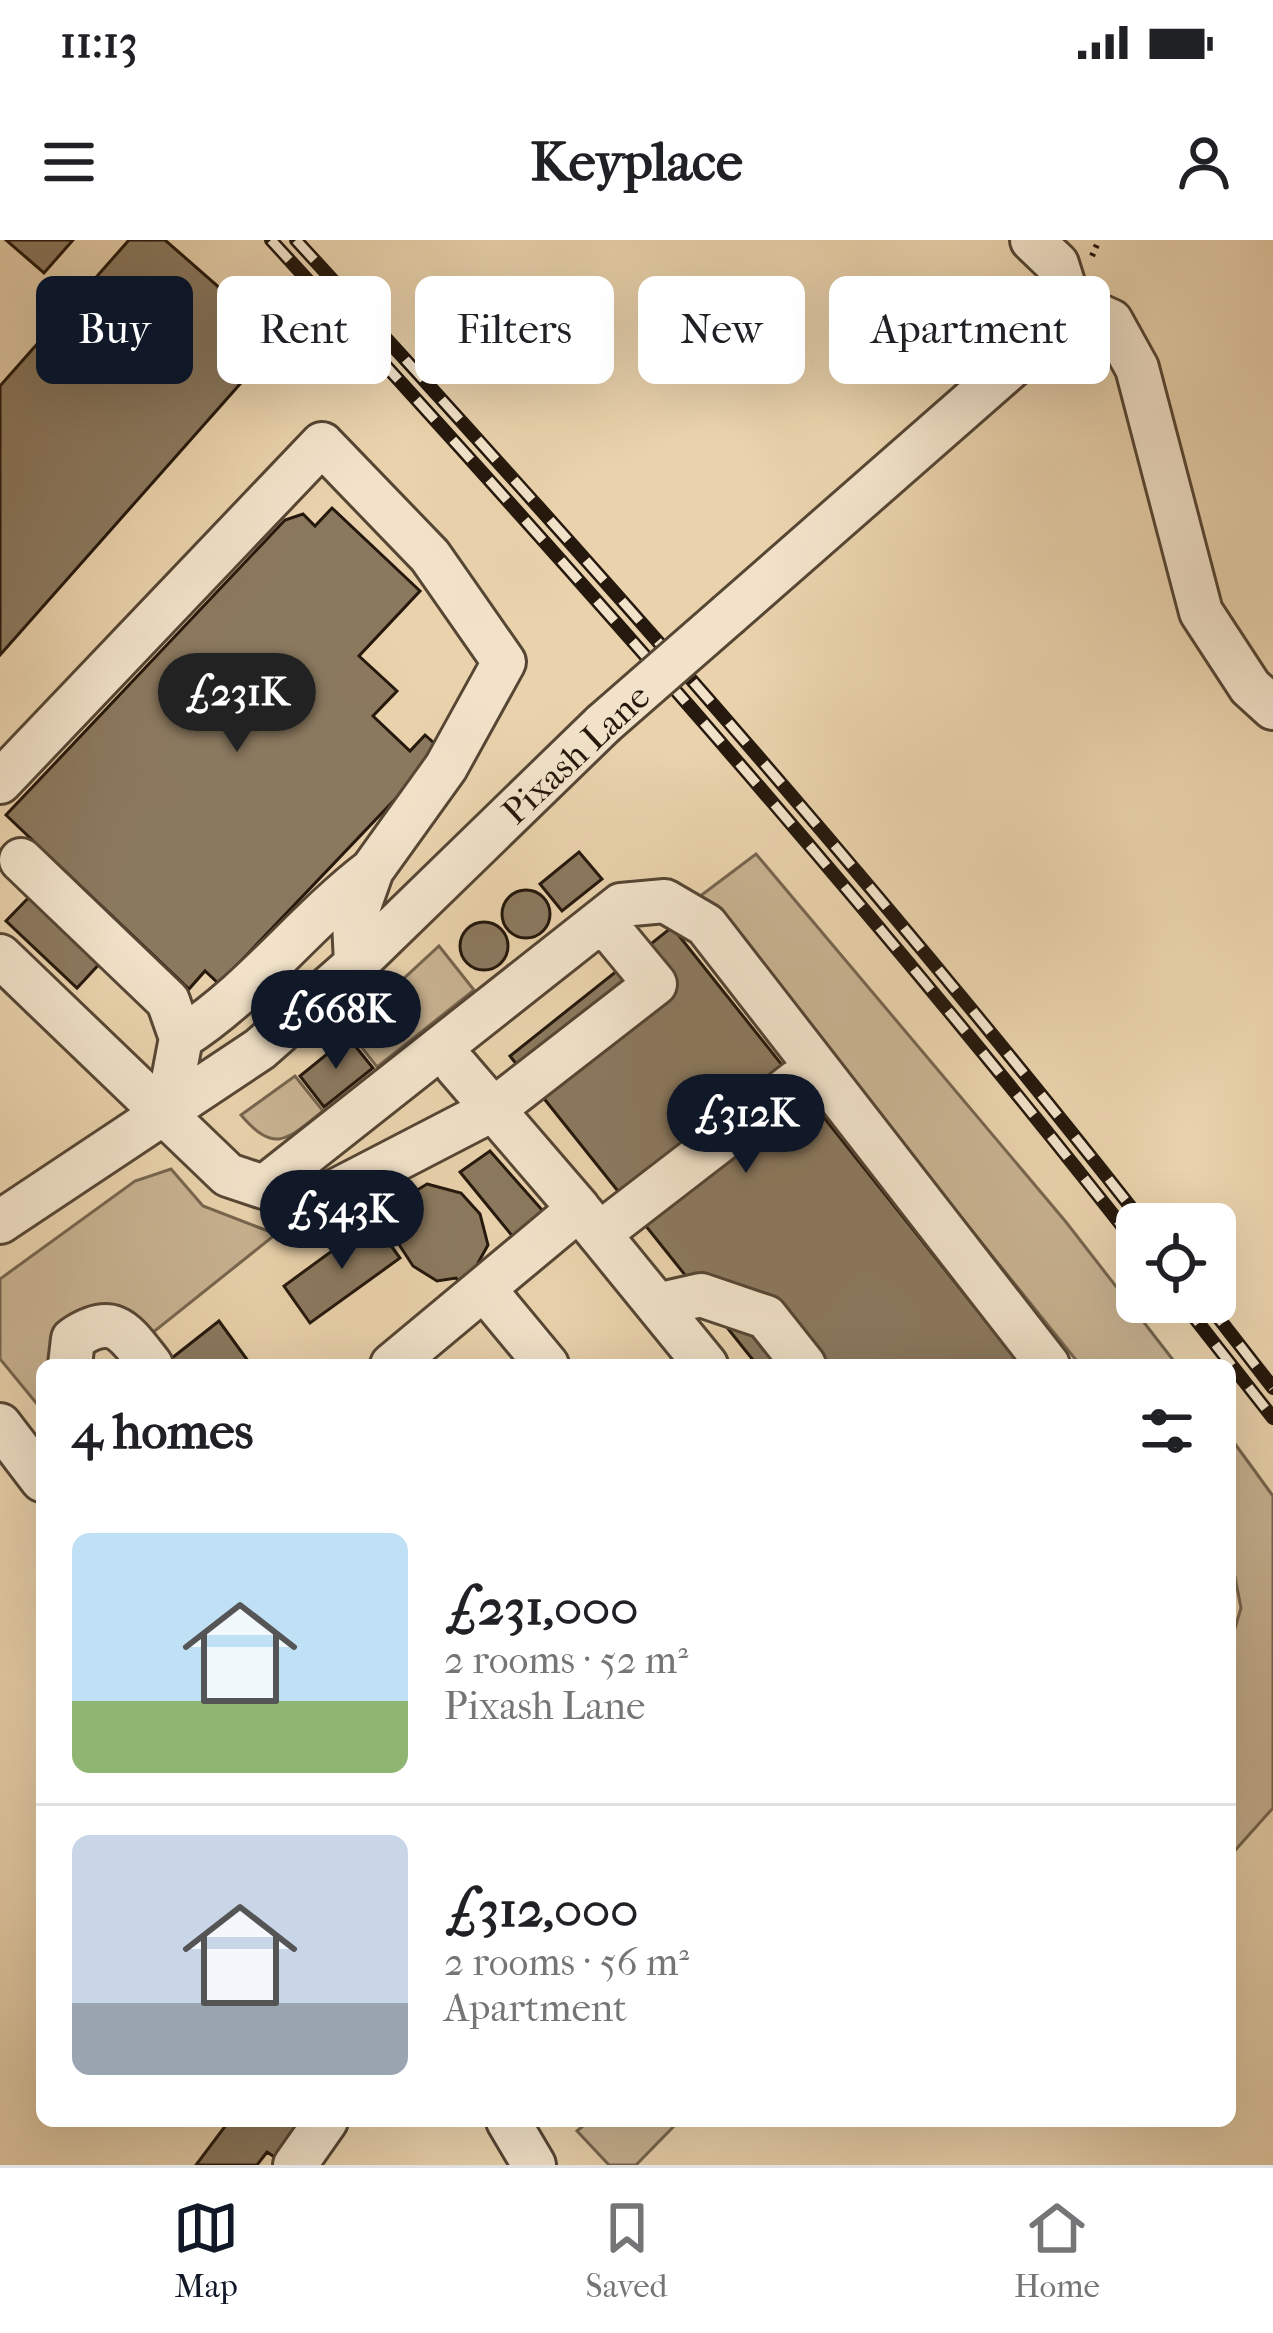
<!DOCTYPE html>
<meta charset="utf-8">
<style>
body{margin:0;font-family:"IM FELL French Canon",serif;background:#f2f2f2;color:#202124;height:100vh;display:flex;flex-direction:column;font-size:45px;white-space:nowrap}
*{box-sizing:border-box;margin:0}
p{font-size:39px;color:#757577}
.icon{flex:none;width:66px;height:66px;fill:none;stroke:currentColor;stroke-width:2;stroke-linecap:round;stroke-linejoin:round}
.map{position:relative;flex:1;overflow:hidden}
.sheet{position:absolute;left:36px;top:1119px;width:1200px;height:768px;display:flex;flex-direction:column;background:#fff;border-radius:18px;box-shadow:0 12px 48px #0002}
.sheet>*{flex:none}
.guide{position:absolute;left:36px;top:36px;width:1203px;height:108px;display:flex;gap:24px}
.fabs{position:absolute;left:1116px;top:963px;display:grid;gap:24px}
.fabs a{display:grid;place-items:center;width:120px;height:120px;border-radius:18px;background:#fff;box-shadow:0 12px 48px #0002;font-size:60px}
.price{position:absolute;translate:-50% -102px;padding:0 27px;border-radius:42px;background:#111827;color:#fff;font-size:39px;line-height:78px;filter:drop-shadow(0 3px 6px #0008)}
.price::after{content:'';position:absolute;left:50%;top:72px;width:36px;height:27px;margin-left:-18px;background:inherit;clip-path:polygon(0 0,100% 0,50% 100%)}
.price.active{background:#222;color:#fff}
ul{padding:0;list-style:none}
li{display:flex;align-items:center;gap:36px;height:300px;padding:0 36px}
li+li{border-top:3px solid #e0e0e0}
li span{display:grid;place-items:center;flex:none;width:336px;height:240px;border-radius:18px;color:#555}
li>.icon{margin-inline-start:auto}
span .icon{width:144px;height:144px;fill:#fffc;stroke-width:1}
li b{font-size:51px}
h2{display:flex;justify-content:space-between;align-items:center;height:144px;padding:0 36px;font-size:51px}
.chip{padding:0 42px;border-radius:18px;background:#fff;box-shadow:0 12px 48px #0002;font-size:42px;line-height:108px}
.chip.active{background:#111827;color:#fff}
.status{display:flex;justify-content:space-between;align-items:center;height:84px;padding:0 60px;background:#fff;direction:ltr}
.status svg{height:33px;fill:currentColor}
header{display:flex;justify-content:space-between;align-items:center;height:156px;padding:0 36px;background:#fff;font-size:54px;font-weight:800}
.tab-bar{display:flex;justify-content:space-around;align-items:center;height:168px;border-top:3px solid #e0e0e0;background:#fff;font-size:33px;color:#757577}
.tab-bar a{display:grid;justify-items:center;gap:6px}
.tab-bar .active{color:#111827}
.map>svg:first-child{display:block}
.green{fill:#c8b291;stroke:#76654e;stroke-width:3}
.building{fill:#8b795f;stroke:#25180c;stroke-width:3}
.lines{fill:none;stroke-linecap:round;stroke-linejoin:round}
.minor-casing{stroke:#564634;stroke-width:48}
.path{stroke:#25180c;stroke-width:6;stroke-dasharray:3 6;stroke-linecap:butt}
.minor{stroke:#f1e2c9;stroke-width:42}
.rail-casing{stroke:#25180c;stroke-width:14}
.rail{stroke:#f1e2c9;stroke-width:9;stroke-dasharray:27;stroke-linecap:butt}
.minor-bridge-casing{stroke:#564634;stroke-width:48;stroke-linecap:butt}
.minor-bridge{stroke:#f1e2c9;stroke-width:42}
.labels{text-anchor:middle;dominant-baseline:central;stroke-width:9;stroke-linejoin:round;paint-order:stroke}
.street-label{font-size:36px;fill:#25180c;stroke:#f1e2c9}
</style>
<div class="status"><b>11:13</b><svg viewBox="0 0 49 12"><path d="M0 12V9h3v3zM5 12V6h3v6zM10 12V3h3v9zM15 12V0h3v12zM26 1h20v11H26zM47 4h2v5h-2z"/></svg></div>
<header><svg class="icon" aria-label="menu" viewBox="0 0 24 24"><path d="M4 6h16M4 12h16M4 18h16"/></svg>Keyplace<svg class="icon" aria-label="person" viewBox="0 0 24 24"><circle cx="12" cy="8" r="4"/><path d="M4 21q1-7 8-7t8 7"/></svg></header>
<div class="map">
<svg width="1273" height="1925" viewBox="0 0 1273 1925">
<rect width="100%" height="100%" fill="#e9d2ac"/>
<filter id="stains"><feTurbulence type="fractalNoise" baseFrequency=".00167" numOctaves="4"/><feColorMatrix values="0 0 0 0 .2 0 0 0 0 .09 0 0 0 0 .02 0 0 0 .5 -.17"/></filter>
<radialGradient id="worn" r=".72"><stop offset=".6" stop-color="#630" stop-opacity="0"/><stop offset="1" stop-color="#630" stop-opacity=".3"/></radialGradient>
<path class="green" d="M 756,614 L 1066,982 L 1177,1125 L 1080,1125 L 723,681 L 699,657 Z
M 439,706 L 474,750 L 377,827 L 348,790 Z
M 295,836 L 323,871 C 288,899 275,915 241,875 Z
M 171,929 L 203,966 L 276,994 L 146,1098 L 133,1083 L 56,1125 L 42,1125 L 42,1170 L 0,1119 L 0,1039 L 135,941 Z
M 1230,1197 L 1273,1256 L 1273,1568 L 1230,1616 L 1230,1405 L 1241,1368 L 1230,1311 Z
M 589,1881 L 679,1881 L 636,1925 L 609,1925 L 577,1891 Z"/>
<path class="building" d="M 6,0 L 73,0 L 44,33 Z
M 129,0 L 165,0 L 279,100 L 0,415 L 0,146 Z
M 332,268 L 420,351 L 359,416 L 397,451 L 373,476 L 410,511 L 425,495 L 442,510 L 219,744 L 205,731 L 189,749 L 6,575 L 285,280 L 303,274 L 315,286 Z
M 579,612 L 602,639 L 562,671 L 540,644 Z
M502 674a24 24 0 1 1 48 0a24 24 0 1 1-48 0Z
M 33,653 L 103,720 L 77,748 L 6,681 Z
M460 706a24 24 0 1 1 48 0a24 24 0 1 1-48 0Z
M 672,687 L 1021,1125 L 757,1125 L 510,816 Z
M 348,797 L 373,828 L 324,867 L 300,836 Z
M 490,911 L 550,979 L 518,1003 L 460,932 Z
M 427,944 L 461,953 L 480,974 L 488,1005 L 478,1023 L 483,1031 L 463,1047 L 456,1038 L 437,1041 L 413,1026 L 398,1003 L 392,980 L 409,955 Z
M 373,981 L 400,1018 L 310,1083 L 284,1046 Z
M 219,1081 L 251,1125 L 163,1125 Z
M 229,1881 L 308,1881 L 279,1920 L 267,1912 L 257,1925 L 196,1925 Z"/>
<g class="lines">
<defs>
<path id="minor" d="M 1069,62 L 1111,81 L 1137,128 L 1201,372 L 1250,447 L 1273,468
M 729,374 L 1045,97 L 1069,62 L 1057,24 L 1032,0
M 0,542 L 322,204 L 430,316 L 504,422 L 446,527 L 372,630 L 354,681 L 356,724
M 21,620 L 168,761 L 181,798 L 167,872
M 0,716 L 228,935 L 264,947 L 324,957 L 494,869 L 655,744 L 612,692 L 594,687
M 181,798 C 252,753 305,681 372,630
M 264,947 L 621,665 L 665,661 L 706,685 L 1048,1125
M 582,973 L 706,1125
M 0,982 L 260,809 L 356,724 L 603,484
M 599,994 L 796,842 L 811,841 L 834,850
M 484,1049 L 547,1125
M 657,1065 L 701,1055 L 766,1077 L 804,1125
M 70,1125 L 73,1099 C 114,1071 125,1092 151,1125
M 392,1125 L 579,969 L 456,826
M 0,1185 L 42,1240
M 508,1881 L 534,1925
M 295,1925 L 326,1881"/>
</defs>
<use href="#minor" class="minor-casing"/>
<path class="path" d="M 1092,16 L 1099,0"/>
<use href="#minor" class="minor"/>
<defs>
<path id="rail" d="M 271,0 C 570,326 864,657 1137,1005
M 296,0 C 589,319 877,643 1144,984
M 1182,1062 L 1273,1178
M 1206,1062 L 1273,1148"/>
</defs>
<use href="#rail" class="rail-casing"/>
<use href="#rail" class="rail"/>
<defs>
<path id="minor-bridge" d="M 603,484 L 729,374"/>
</defs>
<use href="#minor-bridge" class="minor-bridge-casing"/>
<use href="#minor-bridge" class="minor-bridge"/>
</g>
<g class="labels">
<g class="street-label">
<text transform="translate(576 514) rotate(-43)">Pixash Lane</text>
</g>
</g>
<rect width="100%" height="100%" filter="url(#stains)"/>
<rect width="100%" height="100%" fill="url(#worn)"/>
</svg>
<div class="fabs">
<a><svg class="icon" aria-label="locate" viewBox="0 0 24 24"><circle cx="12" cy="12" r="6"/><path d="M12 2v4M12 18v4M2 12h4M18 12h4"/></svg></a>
</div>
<b class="price active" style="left:237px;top:515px">£231K</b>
<b class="price" style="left:336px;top:832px">£668K</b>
<b class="price" style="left:746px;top:936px">£312K</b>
<b class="price" style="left:342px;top:1032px">£543K</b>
<div class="guide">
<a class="chip active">Buy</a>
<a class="chip">Rent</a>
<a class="chip">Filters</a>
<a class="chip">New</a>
<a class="chip">Apartment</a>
</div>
<section class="sheet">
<h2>4 homes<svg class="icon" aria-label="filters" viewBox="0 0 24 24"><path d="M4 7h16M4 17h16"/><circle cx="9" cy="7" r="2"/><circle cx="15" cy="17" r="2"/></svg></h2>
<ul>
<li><span style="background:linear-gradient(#bfe0f5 70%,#8fb573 0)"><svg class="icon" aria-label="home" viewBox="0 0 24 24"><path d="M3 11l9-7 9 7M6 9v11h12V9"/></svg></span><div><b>£231,000</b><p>2 rooms · 52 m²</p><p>Pixash Lane</p></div></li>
<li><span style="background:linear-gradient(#c9d6e8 70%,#9aa5b1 0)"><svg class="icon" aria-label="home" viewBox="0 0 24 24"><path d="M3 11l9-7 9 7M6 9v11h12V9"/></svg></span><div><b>£312,000</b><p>2 rooms · 56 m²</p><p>Apartment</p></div></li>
</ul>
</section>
</div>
<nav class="tab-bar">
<a class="active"><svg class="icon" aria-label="map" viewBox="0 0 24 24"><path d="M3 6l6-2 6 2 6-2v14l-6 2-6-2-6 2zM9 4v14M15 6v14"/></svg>Map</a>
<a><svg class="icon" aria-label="saved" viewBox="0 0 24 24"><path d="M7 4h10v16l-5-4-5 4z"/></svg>Saved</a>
<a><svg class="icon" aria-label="home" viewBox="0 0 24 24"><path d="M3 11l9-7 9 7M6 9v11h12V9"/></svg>Home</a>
</nav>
